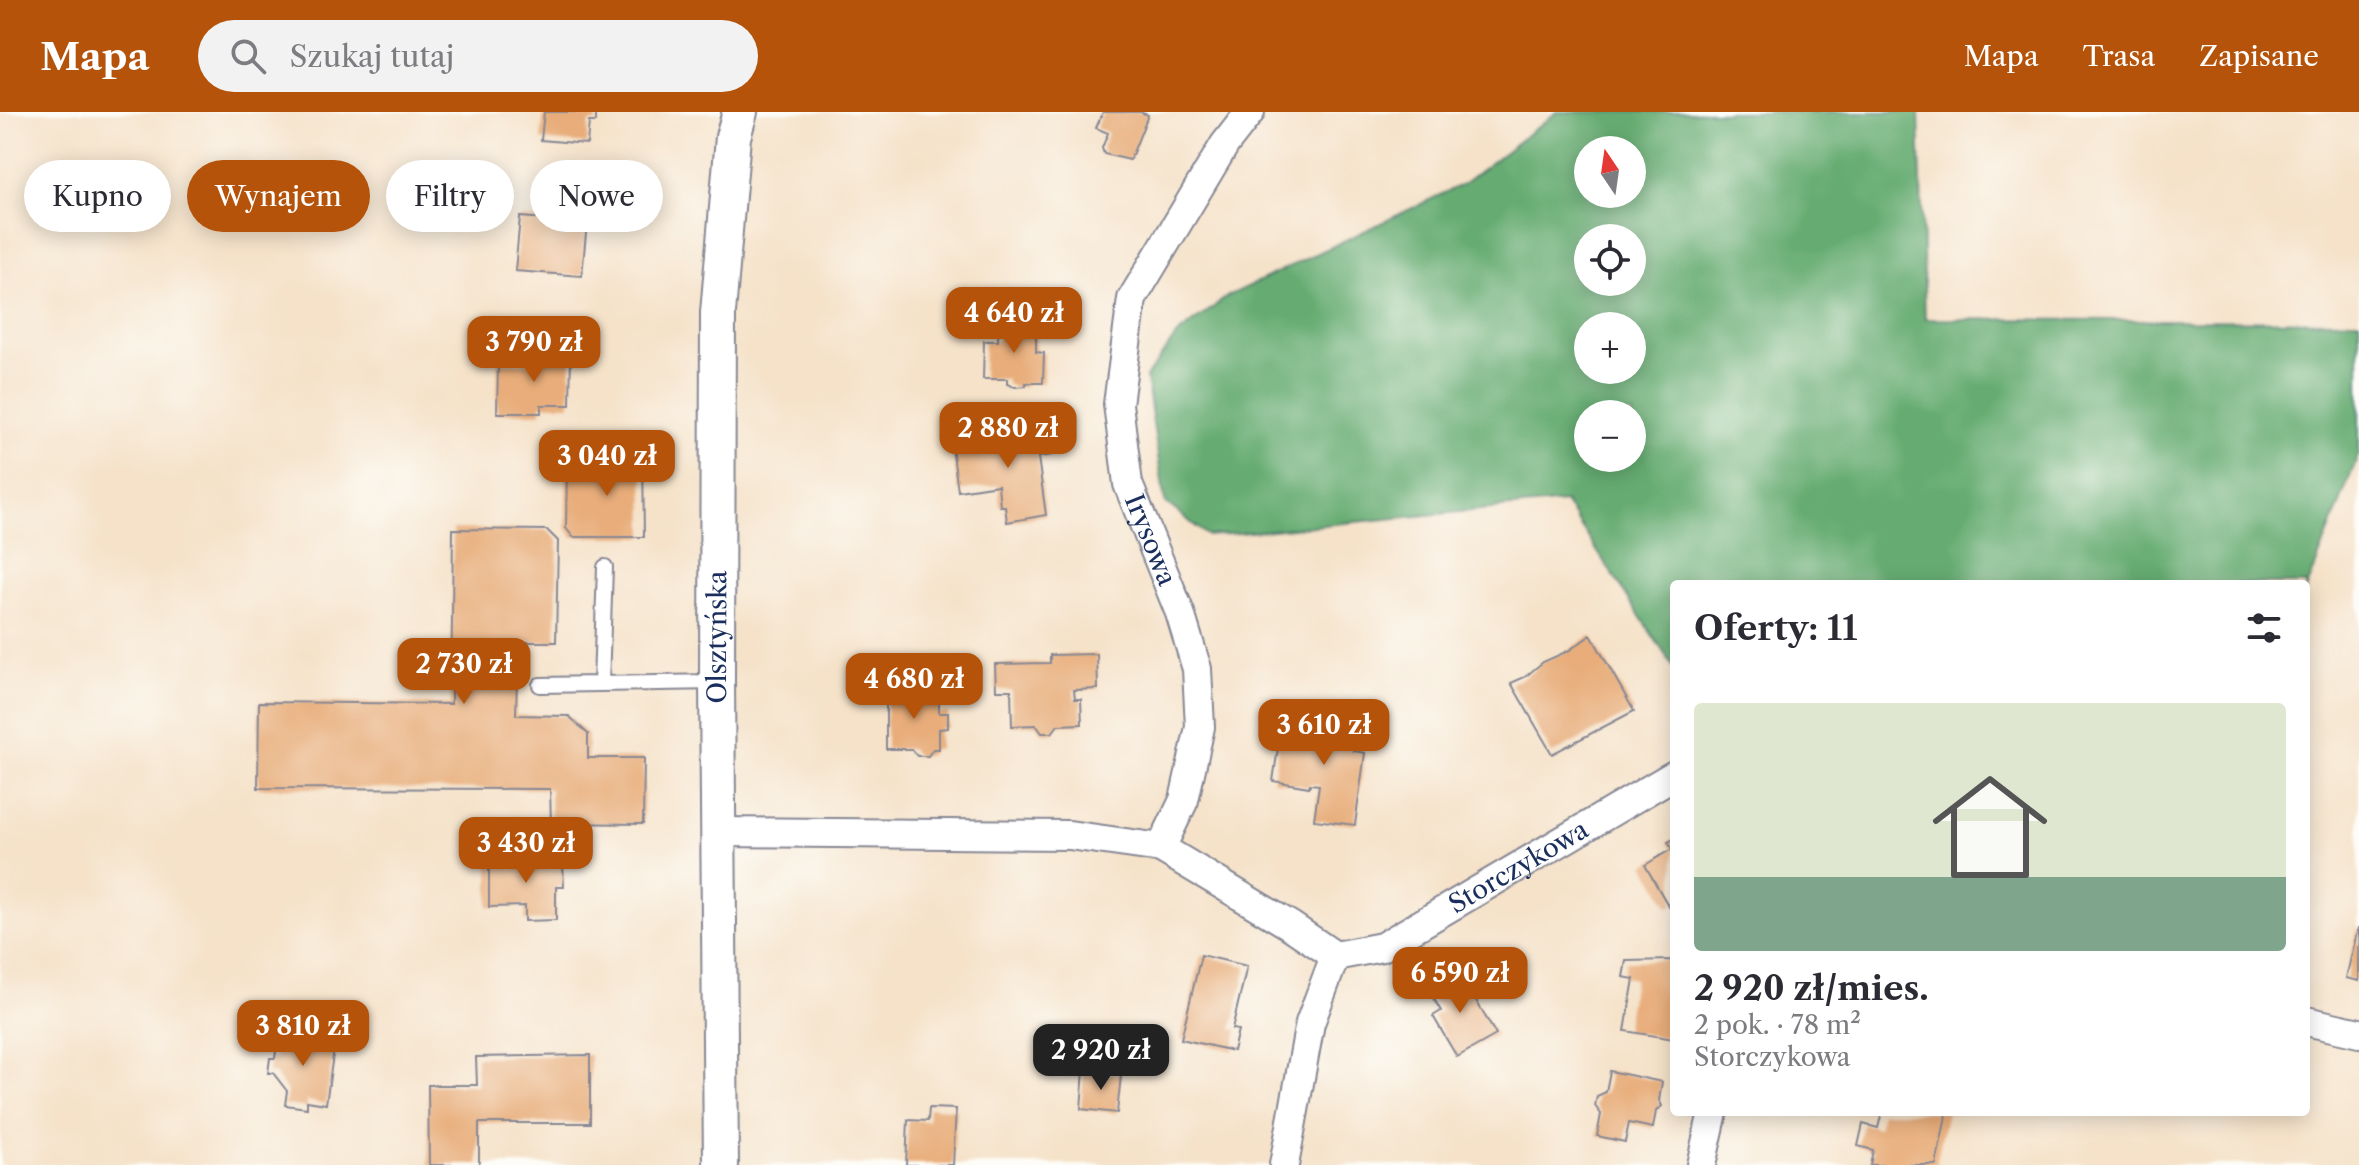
<!DOCTYPE html>
<html lang="pl">
<meta charset="utf-8">
<style>
body{margin:0;font-family:"Libre Caslon Text",serif;background:#f2f2f3;color:#2b2b33;height:100vh;display:flex;flex-direction:column;font-size:30px;white-space:nowrap}
*{box-sizing:border-box;margin:0}
p{font-size:26px;color:#7c7c81}
.icon{flex:none;width:44px;height:44px;fill:none;stroke:currentColor;stroke-width:2;stroke-linecap:round;stroke-linejoin:round}
.map{position:relative;flex:1;overflow:hidden}
.side{position:absolute;left:1670px;top:468px;width:640px;height:536px;display:flex;flex-direction:column;background:#fff;border-radius:8px;box-shadow:0 4px 20px #0003}
.side>*{flex:none}
.top-card{position:absolute;left:24px;top:48px;width:760px;height:72px;display:flex;gap:16px}
.needle{width:52px;rotate:347deg}
.tools{position:absolute;left:1574px;top:24px;display:grid;gap:16px}
.tools a{display:grid;place-items:center;width:72px;height:72px;border-radius:50%;background:#fff;box-shadow:0 4px 20px #0003;font-size:40px}
.price{position:absolute;translate:-50% -68px;padding:0 18px;border-radius:16px;background:#b45309;color:#fff;font-size:26px;line-height:52px;filter:drop-shadow(0 2px 4px #0008)}
.price::after{content:'';position:absolute;left:50%;top:48px;width:24px;height:18px;margin-left:-12px;background:inherit;clip-path:polygon(0 0,100% 0,50% 100%)}
.price.current{background:#222;color:#fff}
ul{padding:0;list-style:none}
li{display:grid;align-content:center;gap:16px;height:424px;padding:0 24px}
li+li{border-top:2px solid #e1e1e2}
li span{display:grid;place-items:center;height:248px;border-radius:8px;color:#555}
li>.icon{margin-inline-start:auto}
span .icon{width:144px;height:144px;fill:#fffc;stroke-width:1}
li b{font-size:34px}
h2{display:flex;justify-content:space-between;align-items:center;height:96px;padding:0 24px;font-size:34px}
.tag{padding:0 28px;border-radius:36px;background:#fff;box-shadow:0 4px 20px #0003;font-size:28px;line-height:72px}
.tag.current{background:#b45309;color:#fff}
header{display:flex;align-items:center;gap:48px;box-sizing:border-box;height:112px;padding:0 40px;background:#b45309;color:#fff}
header strong{font-size:38px}
nav{display:flex;gap:44px;margin-inline-start:auto;font-size:28px}
.search{width:560px;height:72px;background:#f2f2f3;display:flex;align-items:center;gap:20px;box-sizing:border-box;padding:0 28px;border-radius:44px;color:#7c7c81;font-size:30px}
.map>svg:first-child{display:block}
.forest{fill:#66ac72;stroke:#406e68;stroke-width:2;fill-rule:evenodd}
.building{fill:#e8ad7a}
.lines{fill:none;stroke-linecap:round;stroke-linejoin:round}
.service-casing{stroke:#888894;stroke-width:18}
.minor-casing{stroke:#888894;stroke-width:32}
.tertiary-casing{stroke:#888894;stroke-width:38}
.service{stroke:#fff;stroke-width:14}
.minor{stroke:#fff;stroke-width:28}
.tertiary{stroke:#fff;stroke-width:34}
.labels{text-anchor:middle;dominant-baseline:central;stroke-width:6;stroke-linejoin:round;paint-order:stroke}
.street-label{font-size:26px;fill:#1b2f5e;stroke:#fdfcf7}
</style>
<header>
<strong>Mapa</strong>
<div class="search"><svg class="icon" aria-label="search" viewBox="0 0 24 24"><circle cx="10" cy="10" r="6"/><path d="M15 15l6 6"/></svg>Szukaj tutaj</div>
<nav><a>Mapa</a><a>Trasa</a><a>Zapisane</a></nav>
</header>
<div class="map">
<svg width="2359" height="1053" viewBox="0 0 2359 1053">
<rect width="100%" height="100%" fill="#fdfcf7"/>
<filter id="ink" filterUnits="userSpaceOnUse"><feTurbulence type="fractalNoise" baseFrequency=".0125" numOctaves="2"/><feDisplacementMap in="SourceGraphic" scale="16" xChannelSelector="R" yChannelSelector="G"/><feConvolveMatrix kernelMatrix="1 2 1 2 8 2 1 2 1" color-interpolation-filters="sRGB"/></filter>
<filter id="wash" filterUnits="userSpaceOnUse"><feTurbulence type="fractalNoise" baseFrequency=".006" numOctaves="4" result="noise"/><feDisplacementMap in="SourceGraphic" scale="32" xChannelSelector="R" yChannelSelector="G"/><feGaussianBlur stdDeviation="1.8" result="paint"/><feColorMatrix in="noise" values="0 0 0 0 0 0 0 0 0 0 0 0 0 0 0 0 0 1.4 0 .05"/><feComposite in="paint" operator="in"/></filter>
<g filter="url(#wash)">
<rect width="100%" height="100%" fill="#f5e2c9"/>
<path class="forest" d="M 1557,0 L 1919,0 L 1925,207 L 2359,209 L 2359,341 L 2306,479 L 2306,472 L 1674,472 L 1674,556 L 1565,390 L 1208,424 L 1165,390 L 1146,265 L 1177,223 L 1228,184 L 1463,72 ZM 1588,38 L 1632,38 L 1632,82 L 1588,82 ZM 1588,126 L 1632,126 L 1632,170 L 1588,170 ZM 1588,214 L 1632,214 L 1632,258 L 1588,258 ZM 1588,302 L 1632,302 L 1632,346 L 1588,346 Z"/>
<g id="blocks">
<path class="building" d="M 544,0 L 596,0 L 596,10 L 589,10 L 587,32 L 541,28 Z
M 1103,0 L 1140,0 L 1148,3 L 1130,48 L 1104,42 L 1102,36 L 1108,21 L 1096,16 Z
M 520,105 L 587,110 L 582,164 L 515,159 Z
M 999,208 L 1036,209 L 1036,240 L 1044,241 L 1043,271 L 1026,271 L 1026,274 L 1015,275 L 1007,272 L 1007,267 L 983,267 L 984,229 L 998,229 Z
M 538,242 L 571,242 L 570,293 L 541,293 L 541,301 L 497,301 L 498,251 L 538,252 Z
M 1050,314 L 1053,343 L 1038,345 L 1046,403 L 1007,410 L 1005,394 L 1000,394 L 998,373 L 958,379 L 952,335 L 1006,328 L 1005,320 Z
M 643,340 L 644,425 L 573,425 L 566,416 L 567,357 L 601,357 L 601,341 Z
M 453,417 L 547,418 L 558,429 L 556,530 L 518,530 L 516,603 L 569,604 L 588,622 L 588,646 L 644,646 L 643,712 L 551,711 L 550,677 L 258,676 L 259,590 L 451,592 Z
M 1591,523 L 1634,599 L 1552,642 L 1511,571 L 1525,565 L 1543,550 L 1568,539 Z
M 1097,542 L 1098,577 L 1074,578 L 1075,587 L 1081,587 L 1082,612 L 1058,613 L 1052,621 L 1042,621 L 1036,613 L 1012,614 L 1011,578 L 996,578 L 995,552 L 1050,551 L 1050,543 Z
M 886,578 L 939,579 L 939,601 L 948,601 L 948,616 L 939,617 L 939,637 L 933,637 L 928,644 L 917,644 L 911,637 L 886,637 Z
M 1317,605 L 1359,611 L 1354,639 L 1365,641 L 1355,713 L 1314,708 L 1319,673 L 1310,672 L 1309,675 L 1273,669 L 1281,616 L 1314,621 Z
M 1674,727 L 1674,792 L 1669,795 L 1645,753 L 1672,737 L 1668,730 Z
M 543,742 L 543,752 L 563,752 L 564,775 L 556,775 L 556,808 L 525,809 L 525,794 L 489,795 L 489,751 L 505,751 L 505,743 Z
M 2358,816 L 2359,816 L 2359,869 L 2346,866 Z
M 1201,843 L 1247,854 L 1232,917 L 1238,918 L 1233,939 L 1181,927 Z
M 1674,848 L 1674,927 L 1625,919 L 1634,867 L 1623,865 L 1626,849 Z
M 1459,859 L 1496,923 L 1457,945 L 1433,904 L 1441,899 L 1428,877 Z
M 279,921 L 335,929 L 326,992 L 307,989 L 307,996 L 285,993 L 287,979 L 273,961 L 268,961 L 270,946 L 275,946 Z
M 590,943 L 590,1011 L 479,1011 L 479,1053 L 429,1053 L 428,973 L 477,973 L 476,945 Z
M 1084,958 L 1121,963 L 1117,1001 L 1081,997 Z
M 1610,959 L 1662,970 L 1659,988 L 1662,994 L 1656,999 L 1653,1016 L 1629,1011 L 1625,1030 L 1597,1024 L 1601,1002 L 1595,994 L 1597,984 L 1606,980 Z
M 929,996 L 956,997 L 953,1053 L 906,1053 L 908,1008 L 928,1009 Z
M 1882,1000 L 1947,1000 L 1936,1053 L 1870,1053 L 1873,1038 L 1858,1034 L 1863,1012 L 1878,1016 Z"/>
</g>
</g>
<g filter="url(#ink)">
<use href="#blocks" fill-opacity="0" stroke="#888894" stroke-width="2"/>
<g class="lines">
<defs>
<path id="service" d="M 601,572 L 605,455
M 540,573 L 717,570"/>
<g id="minor">
<path id="s1" d="M 1250,0 L 1225,32 L 1132,187 L 1118,292 L 1128,372 L 1180,501 L 1197,557 L 1200,615 L 1184,688 L 1161,736 L 1291,814 L 1335,844"/>
<path d="M 718,720 L 1069,723 L 1161,736"/>
<path id="s2" d="M 1335,844 L 1382,835 L 1674,663"/>
<path d="M 2306,909 L 2359,921"/>
<path d="M 1284,1053 L 1310,911 L 1335,844"/>
<path d="M 1701,1053 L 1713,1000"/>
</g>
<g id="tertiary">
<path id="s3" d="M 721,1053 L 717,570 L 718,201 L 733,25 L 740,0"/>
</g>
</defs>
<use href="#service" class="service-casing"/>
<use href="#minor" class="minor-casing"/>
<use href="#tertiary" class="tertiary-casing"/>
<use href="#service" class="service"/>
<use href="#minor" class="minor"/>
<use href="#tertiary" class="tertiary"/>
</g>
</g>
<g class="labels">
<g class="street-label">
<text stroke="none"><textPath href="#s1" startOffset="468">Irysowa</textPath></text>
<text stroke="none"><textPath href="#s3" startOffset="528">Olsztyńska</textPath></text>
<text stroke="none"><textPath href="#s2" startOffset="206">Storczykowa</textPath></text>
</g>
</g>
</svg>
<div class="tools">
<a><svg class="needle" viewBox="-14 -14 28 28"><path d="M0-13l5 13h-10z" fill="#e53935"/><path d="M0 13l5-13h-10z" fill="#7c7c81"/></svg></a>
<a><svg class="icon" aria-label="locate" viewBox="0 0 24 24"><circle cx="12" cy="12" r="6"/><path d="M12 2v4M12 18v4M2 12h4M18 12h4"/></svg></a>
<a>+</a>
<a>−</a>
</div>
<b class="price" style="left:1014px;top:243px">4 640 zł</b>
<b class="price" style="left:534px;top:272px">3 790 zł</b>
<b class="price" style="left:1008px;top:358px">2 880 zł</b>
<b class="price" style="left:607px;top:386px">3 040 zł</b>
<b class="price" style="left:464px;top:594px">2 730 zł</b>
<b class="price" style="left:914px;top:609px">4 680 zł</b>
<b class="price" style="left:1324px;top:655px">3 610 zł</b>
<b class="price" style="left:526px;top:773px">3 430 zł</b>
<b class="price" style="left:1460px;top:903px">6 590 zł</b>
<b class="price" style="left:303px;top:956px">3 810 zł</b>
<b class="price current" style="left:1101px;top:980px">2 920 zł</b>
<div class="top-card">
<a class="tag">Kupno</a>
<a class="tag current">Wynajem</a>
<a class="tag">Filtry</a>
<a class="tag">Nowe</a>
</div>
<section class="side">
<h2>Oferty: 11<svg class="icon" aria-label="filters" viewBox="0 0 24 24"><path d="M4 7h16M4 17h16"/><circle cx="9" cy="7" r="2"/><circle cx="15" cy="17" r="2"/></svg></h2>
<ul>
<li><span style="background:linear-gradient(#dfe7d0 70%,#7fa58c 0)"><svg class="icon" aria-label="home" viewBox="0 0 24 24"><path d="M3 11l9-7 9 7M6 9v11h12V9"/></svg></span><div><b>2 920 zł/mies.</b><p>2 pok. · 78 m²</p><p>Storczykowa</p></div></li>
</ul>
</section>
</div>
